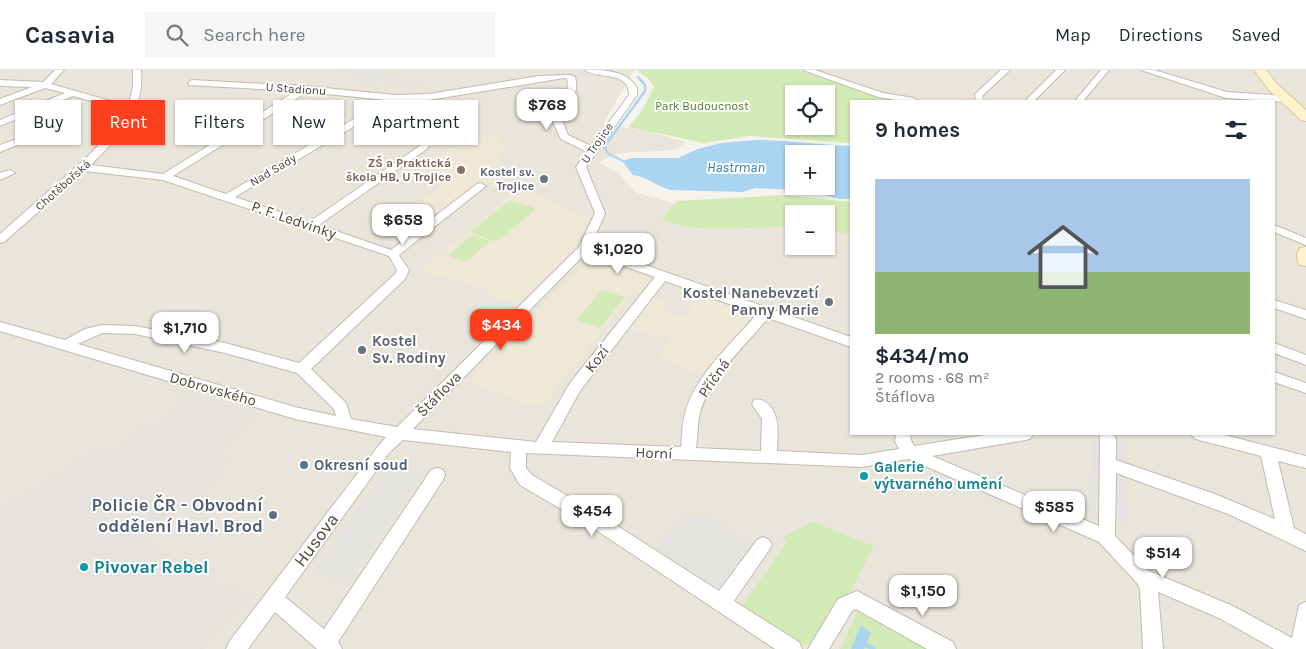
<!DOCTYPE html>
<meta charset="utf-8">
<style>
body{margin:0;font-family:Karla,sans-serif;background:#f6f6f7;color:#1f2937;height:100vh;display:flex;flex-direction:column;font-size:19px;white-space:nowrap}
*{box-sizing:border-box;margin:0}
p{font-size:16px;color:#747a83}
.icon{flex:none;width:28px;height:28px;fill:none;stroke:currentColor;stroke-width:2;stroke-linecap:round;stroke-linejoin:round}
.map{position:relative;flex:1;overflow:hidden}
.details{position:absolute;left:850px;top:30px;width:425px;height:335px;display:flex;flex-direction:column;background:#fff;border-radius:0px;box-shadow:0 1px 4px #0004}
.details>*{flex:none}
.guide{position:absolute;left:15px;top:30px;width:475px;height:45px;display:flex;gap:10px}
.controls{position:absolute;left:785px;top:15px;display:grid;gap:10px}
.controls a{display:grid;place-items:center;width:50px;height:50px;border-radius:0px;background:#fff;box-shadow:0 1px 4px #0004;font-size:25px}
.price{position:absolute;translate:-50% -42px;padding:0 11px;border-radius:10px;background:#fff;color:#222;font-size:16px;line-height:32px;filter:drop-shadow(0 1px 2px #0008)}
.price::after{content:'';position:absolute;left:50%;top:30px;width:15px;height:11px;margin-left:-8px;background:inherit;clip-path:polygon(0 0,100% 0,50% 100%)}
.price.active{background:#fc3f1d;color:#fff}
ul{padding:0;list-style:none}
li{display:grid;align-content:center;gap:10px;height:265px;padding:0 25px}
li span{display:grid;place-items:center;height:155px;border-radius:0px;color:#555}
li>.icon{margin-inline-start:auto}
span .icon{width:90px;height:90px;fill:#fffc;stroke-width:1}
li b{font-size:21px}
h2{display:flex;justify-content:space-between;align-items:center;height:60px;padding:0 25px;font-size:21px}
.chip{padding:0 18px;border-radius:0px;background:#fff;box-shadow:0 1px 4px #0004;font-size:18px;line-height:45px}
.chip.active{background:#fc3f1d;color:#fff}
header{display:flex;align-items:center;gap:30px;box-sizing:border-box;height:70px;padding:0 25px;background:#fff;border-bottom:1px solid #e0e1e3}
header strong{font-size:24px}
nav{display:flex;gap:28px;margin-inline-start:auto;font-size:18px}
.search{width:350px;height:45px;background:#f6f6f7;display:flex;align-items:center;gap:12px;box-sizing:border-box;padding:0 18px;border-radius:0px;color:#747a83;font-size:19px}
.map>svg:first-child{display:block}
.residential{fill:#eae5da;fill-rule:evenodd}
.industrial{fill:#e6e2dd}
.education{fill:#efe8d6}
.green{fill:#d2eab5;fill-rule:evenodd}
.parking{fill:#e5e3e0}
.water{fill:#a9d4f2;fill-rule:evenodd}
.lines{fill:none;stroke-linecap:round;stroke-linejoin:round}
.stream-far1{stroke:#a9d4f2;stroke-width:2.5}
.stream{stroke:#a9d4f2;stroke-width:4.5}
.street-casing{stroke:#c2bbae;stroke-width:2}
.secondary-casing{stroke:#d6c79b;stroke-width:2}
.street{fill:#fff;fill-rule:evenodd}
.secondary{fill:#fff3cd;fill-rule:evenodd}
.education-dot{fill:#8d6e63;stroke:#fff;stroke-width:2}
.worship-dot{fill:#6b7280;stroke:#fff;stroke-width:2}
.service-dot{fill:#5c6f8a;stroke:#fff;stroke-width:2}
.culture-dot{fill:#0f9aa8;stroke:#fff;stroke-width:2}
.labels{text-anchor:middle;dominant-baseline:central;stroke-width:4;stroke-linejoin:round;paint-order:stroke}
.far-street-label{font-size:12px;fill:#4b4439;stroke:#fff}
.far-park-label{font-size:12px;fill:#4a7f2a;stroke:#fff}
.far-education-label{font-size:12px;font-weight:bold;fill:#785e54;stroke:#fff;text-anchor:end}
.far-worship-label{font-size:12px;font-weight:bold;fill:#5b616d;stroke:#fff;text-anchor:end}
.far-water-label{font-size:14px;font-style:italic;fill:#2e7ab2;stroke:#fff}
.street-label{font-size:15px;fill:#4b4439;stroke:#fff}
.worship-label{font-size:15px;font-weight:bold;fill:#5b616d;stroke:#fff;text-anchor:end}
.service-label{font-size:15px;font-weight:bold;fill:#4e5e75;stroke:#fff;text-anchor:start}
.culture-label{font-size:15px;font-weight:bold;fill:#0d838f;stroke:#fff;text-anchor:start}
.near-service-label{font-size:18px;font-weight:bold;fill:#4e5e75;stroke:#fff;text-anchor:end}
.near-street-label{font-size:18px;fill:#4b4439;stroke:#fff}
.near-culture-label{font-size:18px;font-weight:bold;fill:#0d838f;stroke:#fff;text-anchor:start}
</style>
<header>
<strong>Casavia</strong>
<div class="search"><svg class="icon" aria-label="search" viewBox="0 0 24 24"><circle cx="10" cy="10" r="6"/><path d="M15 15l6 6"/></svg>Search here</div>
<nav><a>Map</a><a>Directions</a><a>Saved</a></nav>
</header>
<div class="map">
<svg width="1306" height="579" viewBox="0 0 1306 579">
<rect width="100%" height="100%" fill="#f6f3ec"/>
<path class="residential" d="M 0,0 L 634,0 L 603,54 L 647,61 L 686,72 L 675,80 L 619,83 L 599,92 L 618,103 L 635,122 L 685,137 L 851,133 L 851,364 L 1274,364 L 1274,31 L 897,31 L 850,17 L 818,0 L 1306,0 L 1306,579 L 0,579 ZM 794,144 L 826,144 L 826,176 L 794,176 Z"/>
<path class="industrial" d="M 187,321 L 256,342 L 217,384 L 228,389 L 212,413 L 197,426 L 158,454 L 161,456 L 140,473 L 150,482 L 158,479 L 199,503 L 214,514 L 259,526 L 231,542 L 203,579 L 0,579 L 0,440 L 96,380 L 112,383 L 151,352 L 160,354 L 179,335 L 173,333 Z"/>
<path class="education" d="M 499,65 L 504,77 L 500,87 L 505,101 L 526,115 L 524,117 L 589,149 L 572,181 L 516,234 L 486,223 L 490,220 L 483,217 L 481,219 L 447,207 L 420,201 L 513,123 L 481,112 L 477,113 L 439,142 L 419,133 L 443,114 L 413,99 L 432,86 L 438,88 L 455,75 L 453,72 Z
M 590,186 L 652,209 L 654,212 L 643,225 L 634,222 L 632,224 L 543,335 L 524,334 L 469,310 Z
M 698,225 L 753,245 L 755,248 L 705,307 L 656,287 L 670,269 L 629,259 L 627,256 L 650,227 L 670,233 L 663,241 L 684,248 Z"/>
<path class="green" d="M 639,0 L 799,0 L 871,25 L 897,31 L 851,31 L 851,73 L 749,66 L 704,73 L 628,57 L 642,41 L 654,17 L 647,7 L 639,3 ZM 794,24 L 826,24 L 826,56 L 794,56 Z
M 785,125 L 851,132 L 851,164 L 826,160 L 826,144 L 794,144 L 794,157 C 755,155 698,166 662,149 L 677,131 Z
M 512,131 L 534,138 L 535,140 L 499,170 L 495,171 L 472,163 L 471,161 L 508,132 Z
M 473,165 L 490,171 L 466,192 L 448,185 Z
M 602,220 L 625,227 L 600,258 L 576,250 Z
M 812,452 L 874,476 L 850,522 L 811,573 L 803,575 L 798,575 L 740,539 L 788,470 L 782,467 Z
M 858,539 L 935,579 L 840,579 Z"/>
<path class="parking" d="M 351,0 L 376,0 L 375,1 L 422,15 L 413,20 L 380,10 L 372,16 L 358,14 L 367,7 L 347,2 Z
M 1092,369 L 1101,372 L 1099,451 L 1089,447 Z
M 1117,370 L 1127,373 L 1128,397 L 1117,394 Z
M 391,395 L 424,405 L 348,515 L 312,502 Z
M 935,400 L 1005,431 L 1004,434 L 933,403 Z
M 1117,405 L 1128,409 L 1129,456 L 1117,452 Z
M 682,446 L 706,446 L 758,477 L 720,530 L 652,484 Z"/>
<path class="water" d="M 756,70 C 788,70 819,75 851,76 L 851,129 L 839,129 L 812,121 L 755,118 L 743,122 L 670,120 C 657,116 647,107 633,105 L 622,91 L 631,88 L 678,88 L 698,79 L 721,73 ZM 794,84 L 826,84 L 826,116 L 794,116 Z
M 861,555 L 871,563 L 864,579 L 851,579 Z"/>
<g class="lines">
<path class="stream-far1" d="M 625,92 L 609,84 L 604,77 L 645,21 L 645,15 L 638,7"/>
<path class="stream" d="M 863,573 L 873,579"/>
<defs>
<path id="street" d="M 55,0 L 64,0 L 51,14 L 128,36 L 133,17 L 133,0 L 141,0 C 145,41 118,68 91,95 L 163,104 L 296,21 L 189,15 L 188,13 L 192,10 L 305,16 L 395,25 L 429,24 L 539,6 L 571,5 L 575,7 C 580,23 569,37 562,50 L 568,65 L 591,76 L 629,25 C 629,0 599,10 585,0 C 604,0 627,0 637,18 L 637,25 L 586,97 L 605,143 L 591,176 L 851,267 L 851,277 L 768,248 C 746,275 709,308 700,343 C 697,354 698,366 696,378 L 761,381 L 762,349 L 752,334 L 754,330 C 764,327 774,338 776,348 C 779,358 777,371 777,381 L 862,385 L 899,379 L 895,371 L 896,364 L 910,364 L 911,370 L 914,376 L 991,364 L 1033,364 L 1031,368 L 1026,370 L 932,386 L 1099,456 L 1100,369 L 1099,364 L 1113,364 L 1116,369 L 1116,390 L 1215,424 L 1275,449 L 1261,386 L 1199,370 L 1194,368 L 1191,364 L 1221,364 L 1306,386 L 1306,398 L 1278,391 L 1294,458 L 1306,464 L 1306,481 L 1228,444 L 1116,403 L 1115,466 L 1149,501 L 1233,536 L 1292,568 L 1299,535 L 1306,532 L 1306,579 L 1274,579 L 1219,548 L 1158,522 L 1163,579 L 1143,579 L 1140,519 L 1137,513 L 1099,472 L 909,389 L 862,397 L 526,383 L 526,398 L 532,405 L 605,448 L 719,521 L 757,470 L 763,467 L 769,470 L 772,475 L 769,480 L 734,531 L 799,572 L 802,579 L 775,579 L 593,458 L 520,415 L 510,398 L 511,382 L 403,370 L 389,383 L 285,527 L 324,559 L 431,400 L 437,398 L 443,400 L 445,405 L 443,410 L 338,572 L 342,579 L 317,579 L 275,542 L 248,579 L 226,579 L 229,572 L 379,375 L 386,367 L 295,349 L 0,261 L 0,252 L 65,270 L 85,259 L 102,255 L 135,256 L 225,273 L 299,293 L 395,204 L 397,200 L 389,186 L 163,110 L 85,101 L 4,172 L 0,173 L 0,164 L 87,87 L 117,56 L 126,41 L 73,26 L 0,56 L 0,50 L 65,23 L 45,18 L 0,35 L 0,29 L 32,17 L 0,16 L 0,10 L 43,12 ZM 564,8 L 567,9 C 571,24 559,38 552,50 L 561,69 L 587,82 L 576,97 L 595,143 L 579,177 L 397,357 L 351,349 L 346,333 L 311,299 L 405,209 L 409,200 L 399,185 L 486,116 L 481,113 L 477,114 L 391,180 L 319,155 L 428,78 L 432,69 L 430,67 L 406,57 L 401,60 L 403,62 L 422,70 L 421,75 L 309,152 L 235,127 L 397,31 L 429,30 ZM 307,22 L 386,30 L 226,124 L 173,106 ZM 586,183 L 655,207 L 570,313 L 536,372 L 413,359 ZM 665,211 L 757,244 C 732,273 696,304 685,343 C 682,354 682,366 681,377 L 552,372 L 580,321 ZM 102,263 L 135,264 L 225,283 L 297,303 L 334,339 L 336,346 L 295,337 L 78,274 Z
M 803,0 L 815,0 L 883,23 L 914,28 L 918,31 L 901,31 L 878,27 Z
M 1001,0 L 1010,0 L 982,26 L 984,31 L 976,31 L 975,24 Z
M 1056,0 L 1065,0 L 1034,31 L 1025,31 Z
M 1101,0 L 1109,0 L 1083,31 L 1075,31 Z
M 1141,0 L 1154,0 L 1227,22 L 1286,26 L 1290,29 L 1286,32 L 1226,28 Z
M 14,70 L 17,71 L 17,75 L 0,82 L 0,75 Z
M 10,100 L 15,103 L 0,110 L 0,103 Z
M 1274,155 L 1306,168 L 1306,175 L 1274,162 Z
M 1274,230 L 1306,240 L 1306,249 L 1274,238 Z
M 1274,273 L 1306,285 L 1306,295 L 1274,283 Z
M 1274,302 L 1306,313 L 1306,323 L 1274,312 Z
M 857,521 L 953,572 L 956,579 L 927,579 L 856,539 L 852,541 L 829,579 L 808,579 L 838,529 Z"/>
<path id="secondary" d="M 1254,0 L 1266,0 L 1277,14 L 1306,40 L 1306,51 L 1301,50 L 1269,20 Z
M 1306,177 L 1306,196 L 1300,195 C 1296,190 1296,184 1300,178 Z"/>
</defs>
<use href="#street" class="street-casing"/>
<use href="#secondary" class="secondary-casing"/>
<use href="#street" class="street"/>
<use href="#secondary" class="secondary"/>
</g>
<circle class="education-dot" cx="461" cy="100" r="5"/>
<g class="worship-dot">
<circle cx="544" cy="109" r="5"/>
<circle cx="829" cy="232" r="5"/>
<circle cx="362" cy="280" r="5"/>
</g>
<g class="service-dot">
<circle cx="304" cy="395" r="5"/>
<circle cx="273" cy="445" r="5"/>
</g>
<g class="culture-dot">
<circle cx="864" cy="406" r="5"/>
<circle cx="84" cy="497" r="5"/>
</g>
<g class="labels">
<g class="far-street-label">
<text transform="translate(296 19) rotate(4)">U Stadionu</text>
<text transform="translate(597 73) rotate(-55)">U Trojice</text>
<text transform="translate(273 100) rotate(-31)">Nad Sady</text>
<text transform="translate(63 115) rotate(-42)">Chotěbořská</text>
</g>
<g class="far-park-label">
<text x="702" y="36">Park Budoucnost</text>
</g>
<g class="far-education-label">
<text x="451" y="93">ZŠ a Praktická<tspan x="451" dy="14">škola HB, U Trojice</tspan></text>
</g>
<g class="far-worship-label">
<text x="534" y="102">Kostel sv.<tspan x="534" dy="14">Trojice</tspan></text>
</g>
<g class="far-water-label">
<text x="736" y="97">Hastrman</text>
</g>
<g class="street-label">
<text transform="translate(294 150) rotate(19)">P. F. Ledvinky</text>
<text transform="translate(597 289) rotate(-52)">Kozí</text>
<text transform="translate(714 308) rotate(-55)">Příčná</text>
<text transform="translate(213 319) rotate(16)">Dobrovského</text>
<text transform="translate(439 324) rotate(-46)">Štáflova</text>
<text transform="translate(654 383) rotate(2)">Horní</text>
</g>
<g class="worship-label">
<text x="819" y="223">Kostel Nanebevzetí<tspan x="819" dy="17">Panny Marie</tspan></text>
<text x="372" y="271" text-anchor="start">Kostel<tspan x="372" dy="17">Sv. Rodiny</tspan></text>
</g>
<g class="service-label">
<text x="314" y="395">Okresní soud</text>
</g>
<g class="culture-label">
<text x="874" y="397">Galerie<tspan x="874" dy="17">výtvarného umění</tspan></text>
</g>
<g class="near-service-label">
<text x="263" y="435">Policie ČR - Obvodní<tspan x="263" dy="21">oddělení Havl. Brod</tspan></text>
</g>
<g class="near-street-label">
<text transform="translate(316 470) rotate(-53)">Husova</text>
</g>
<g class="near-culture-label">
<text x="94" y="497">Pivovar Rebel</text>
</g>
</g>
</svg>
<div class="controls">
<a><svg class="icon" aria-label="locate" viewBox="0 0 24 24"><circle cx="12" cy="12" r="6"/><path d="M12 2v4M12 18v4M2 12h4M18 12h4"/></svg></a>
<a>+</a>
<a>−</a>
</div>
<b class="price" style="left:547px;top:61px">$768</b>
<b class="price" style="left:403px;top:176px">$658</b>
<b class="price" style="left:618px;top:205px">$1,020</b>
<b class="price active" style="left:501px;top:281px">$434</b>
<b class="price" style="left:185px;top:284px">$1,710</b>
<b class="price" style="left:1054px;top:463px">$585</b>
<b class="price" style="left:592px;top:467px">$454</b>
<b class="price" style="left:1163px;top:509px">$514</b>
<b class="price" style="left:923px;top:547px">$1,150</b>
<div class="guide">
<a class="chip">Buy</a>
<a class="chip active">Rent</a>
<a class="chip">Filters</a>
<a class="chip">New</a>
<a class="chip">Apartment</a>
</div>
<section class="details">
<h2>9 homes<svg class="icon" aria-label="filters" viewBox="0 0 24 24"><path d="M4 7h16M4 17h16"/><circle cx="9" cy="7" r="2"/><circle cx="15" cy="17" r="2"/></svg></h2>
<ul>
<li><span style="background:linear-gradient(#a9c7e8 60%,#8fb573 0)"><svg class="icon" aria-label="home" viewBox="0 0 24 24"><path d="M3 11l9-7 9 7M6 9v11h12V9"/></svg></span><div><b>$434/mo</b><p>2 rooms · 68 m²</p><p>Štáflova</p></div></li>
</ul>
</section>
</div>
